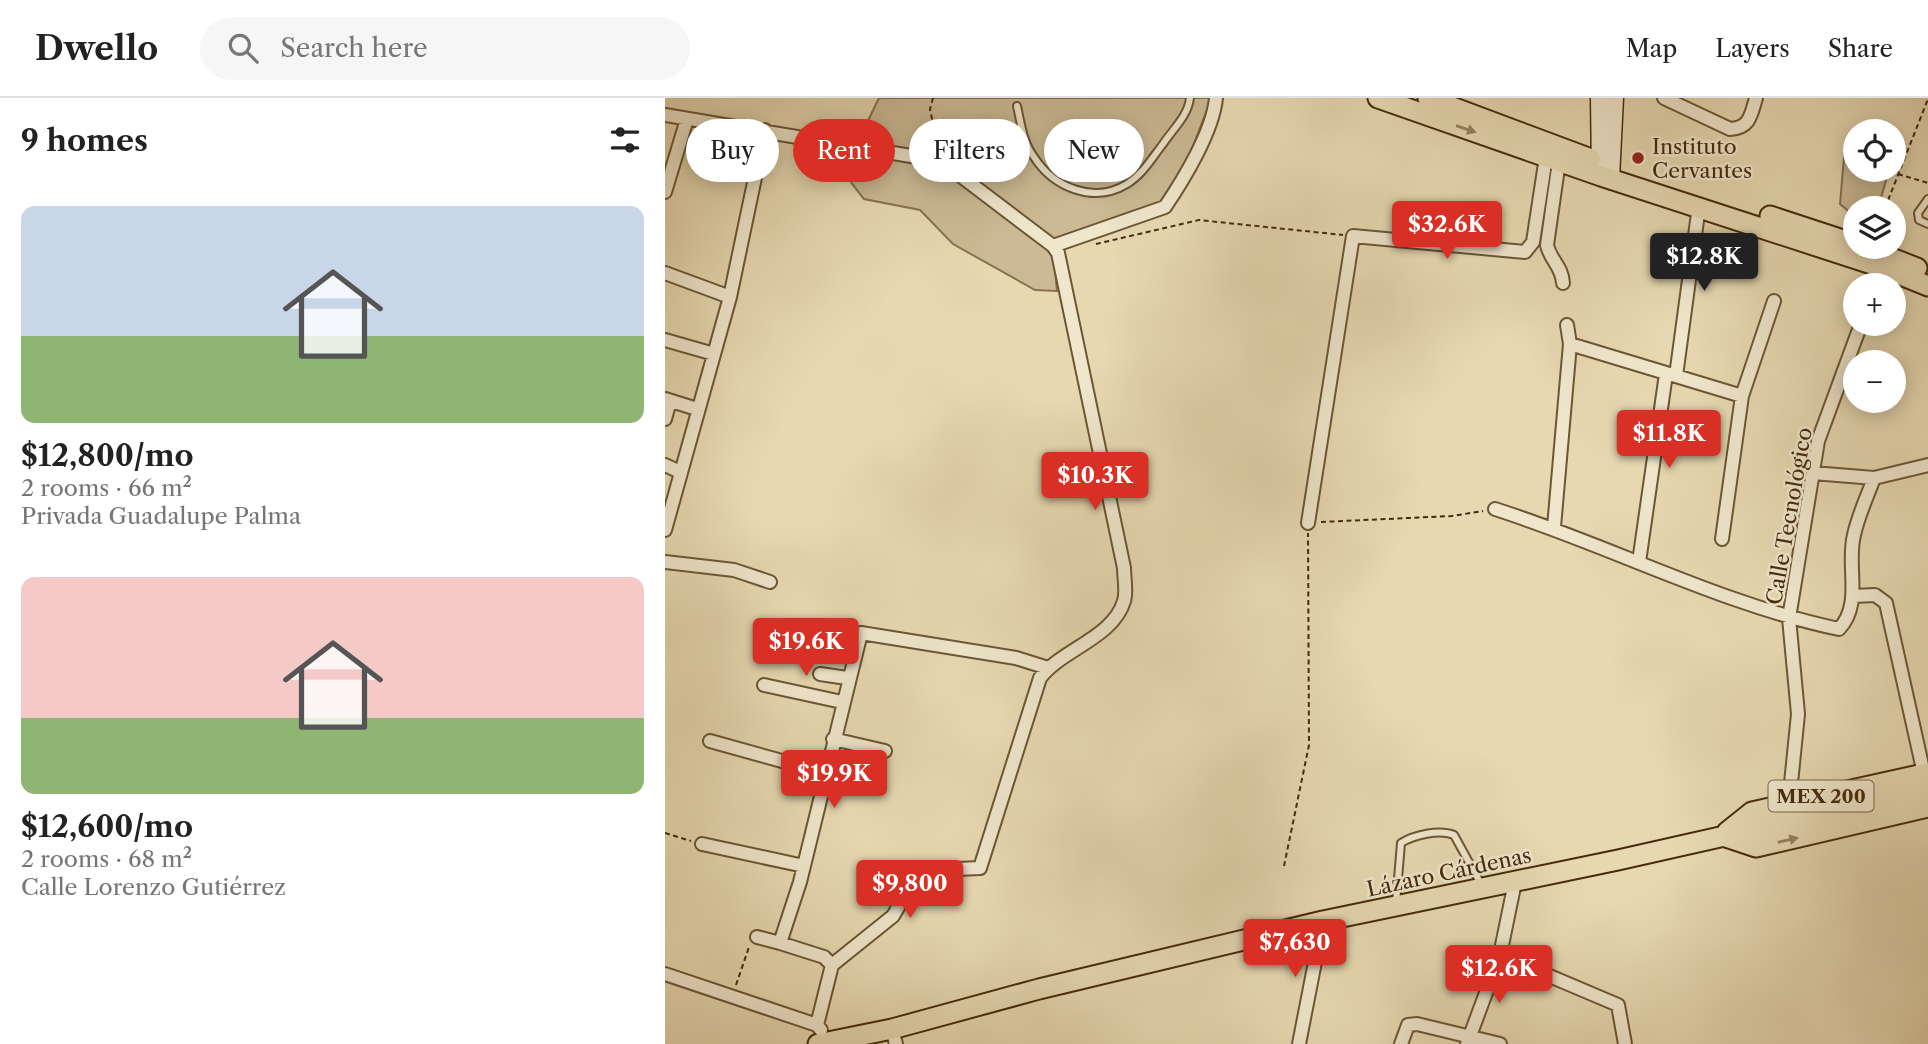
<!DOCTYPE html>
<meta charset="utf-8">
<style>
body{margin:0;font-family:"Libre Caslon Text",serif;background:#f6f6f6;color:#222;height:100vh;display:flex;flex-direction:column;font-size:26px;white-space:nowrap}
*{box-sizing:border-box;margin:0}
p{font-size:23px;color:#767676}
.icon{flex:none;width:38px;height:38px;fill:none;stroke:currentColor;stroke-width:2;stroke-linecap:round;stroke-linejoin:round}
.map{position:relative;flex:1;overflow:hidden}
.drawer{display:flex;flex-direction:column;background:#fff;width:665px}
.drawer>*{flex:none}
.hud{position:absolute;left:21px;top:21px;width:665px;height:63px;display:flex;gap:14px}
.tools{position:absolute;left:1178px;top:21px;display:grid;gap:14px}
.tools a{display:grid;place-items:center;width:63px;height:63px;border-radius:50%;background:#fff;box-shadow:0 4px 18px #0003;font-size:35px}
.price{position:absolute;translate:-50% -60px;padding:0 16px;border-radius:7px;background:#d93025;color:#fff;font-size:23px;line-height:46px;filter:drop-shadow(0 2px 4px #0008)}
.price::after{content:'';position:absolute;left:50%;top:42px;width:21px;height:16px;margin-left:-10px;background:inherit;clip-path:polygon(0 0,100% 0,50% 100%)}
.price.active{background:#222;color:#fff}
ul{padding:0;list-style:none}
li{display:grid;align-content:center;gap:14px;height:371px;padding:0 21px}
li span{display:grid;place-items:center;height:217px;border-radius:14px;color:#555}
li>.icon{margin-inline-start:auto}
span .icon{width:126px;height:126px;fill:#fffc;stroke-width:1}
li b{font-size:30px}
h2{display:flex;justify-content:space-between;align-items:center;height:84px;padding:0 21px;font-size:30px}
.chip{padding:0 24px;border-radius:32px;background:#fff;box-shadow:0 4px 18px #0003;font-size:24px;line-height:63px}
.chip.active{background:#d93025;color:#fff}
header{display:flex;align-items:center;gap:42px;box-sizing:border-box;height:98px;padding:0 35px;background:#fff;border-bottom:2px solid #e0e0e0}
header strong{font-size:33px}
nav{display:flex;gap:38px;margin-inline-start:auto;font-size:24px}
.search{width:490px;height:63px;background:#f6f6f6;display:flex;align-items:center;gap:18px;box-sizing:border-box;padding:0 24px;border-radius:38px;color:#767676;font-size:26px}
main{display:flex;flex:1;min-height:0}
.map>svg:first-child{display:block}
.green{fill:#cbba95;stroke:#887250;stroke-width:2}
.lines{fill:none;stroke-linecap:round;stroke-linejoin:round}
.lane-casing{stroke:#6d5634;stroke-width:10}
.street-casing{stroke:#6d5634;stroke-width:16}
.secondary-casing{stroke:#452a0b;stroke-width:21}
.primary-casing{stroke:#452a0b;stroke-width:23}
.path{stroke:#452a0b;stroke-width:2;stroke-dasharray:5 3.5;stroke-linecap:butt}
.lane{stroke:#efe6cc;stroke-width:6}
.street{stroke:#efe6cc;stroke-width:12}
.secondary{stroke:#efe6cc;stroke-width:18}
.primary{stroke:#e6d8b1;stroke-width:19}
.oneway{fill:#96815e}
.poi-dot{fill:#8f2418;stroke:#efe6cc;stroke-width:2.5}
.labels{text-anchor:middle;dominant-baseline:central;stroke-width:5;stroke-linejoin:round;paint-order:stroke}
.shield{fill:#efe6cc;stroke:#786245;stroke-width:2}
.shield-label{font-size:19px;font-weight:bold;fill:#452a0b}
.poi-label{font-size:21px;fill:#452a0b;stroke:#efe6cc;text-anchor:start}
.street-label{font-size:21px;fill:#452a0b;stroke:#efe6cc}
</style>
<header>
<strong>Dwello</strong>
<div class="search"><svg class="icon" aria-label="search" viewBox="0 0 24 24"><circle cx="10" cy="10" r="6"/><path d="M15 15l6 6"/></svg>Search here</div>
<nav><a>Map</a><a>Layers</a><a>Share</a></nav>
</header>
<main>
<section class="drawer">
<h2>9 homes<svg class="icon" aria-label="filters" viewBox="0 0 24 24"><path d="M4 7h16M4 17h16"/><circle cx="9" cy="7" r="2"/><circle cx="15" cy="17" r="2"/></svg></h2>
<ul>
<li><span style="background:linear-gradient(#c9d6e8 60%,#8fb573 0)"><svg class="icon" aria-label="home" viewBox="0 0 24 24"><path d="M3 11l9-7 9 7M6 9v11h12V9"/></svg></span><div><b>$12,800/mo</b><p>2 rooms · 66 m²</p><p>Privada Guadalupe Palma</p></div></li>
<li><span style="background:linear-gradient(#f6c9c9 65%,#8fb573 0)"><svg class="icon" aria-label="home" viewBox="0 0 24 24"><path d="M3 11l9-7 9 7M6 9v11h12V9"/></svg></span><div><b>$12,600/mo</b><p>2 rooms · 68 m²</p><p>Calle Lorenzo Gutiérrez</p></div></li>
</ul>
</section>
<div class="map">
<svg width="1263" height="946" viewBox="0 0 1263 946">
<rect width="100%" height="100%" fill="#e6d8b1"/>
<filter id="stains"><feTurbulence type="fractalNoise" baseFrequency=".00286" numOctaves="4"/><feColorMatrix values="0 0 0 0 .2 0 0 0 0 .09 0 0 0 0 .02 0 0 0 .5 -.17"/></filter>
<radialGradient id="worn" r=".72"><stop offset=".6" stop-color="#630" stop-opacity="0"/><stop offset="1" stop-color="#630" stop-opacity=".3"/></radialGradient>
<path class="green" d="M 214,0 L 544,0 L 545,4 L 516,79 L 500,106 L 387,142 L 392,193 L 370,192 L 288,146 L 255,112 L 199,101 L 161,52 L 165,38 L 195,39 Z
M 1180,48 L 1190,52 L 1190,72 L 1224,72 L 1213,110 L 1190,110 L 1187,116 L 1175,106 Z"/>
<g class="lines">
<defs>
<path id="lane" d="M 352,8 C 356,26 358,44 369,59 C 389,90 429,106 462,86 C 478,76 487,60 498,46 C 508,31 523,18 525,0
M 1263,101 L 1253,115 L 1254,122 L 1263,126
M 731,805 L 736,745 C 749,737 774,731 789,737 L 817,788"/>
<path id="street" d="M 999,0 L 1065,31 C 1085,30 1086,17 1091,0
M 0,17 L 276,63 L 388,148 L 393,155 L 459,470 C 459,480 462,494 459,503 C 448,540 397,551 375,580 L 315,770 L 269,772 L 258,774 L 250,780 L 228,818 L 167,867 L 152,927
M 894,63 L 882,147 C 885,162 897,168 898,185
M 0,94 L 22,21
M 388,148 L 500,109 C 519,81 548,33 551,0
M 0,175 L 65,199
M 1209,187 L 1216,169
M 0,242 L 49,256
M 905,246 L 1077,298
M 1011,278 L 1034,108
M 0,301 L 32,311
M 0,321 L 5,303
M 0,367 L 15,374
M 1148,375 L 1209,380 L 1263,367
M 830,411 C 946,448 1055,506 1174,531 C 1198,506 1181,468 1189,437 C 1193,418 1202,399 1209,380
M 643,425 L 688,138 L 860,154 L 868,144 L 881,59
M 889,429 L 905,246 L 902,227
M 0,432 L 65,199 L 100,32
M 1057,441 L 1077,298 L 1109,203
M 0,464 L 69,472 L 105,484
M 974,464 L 1001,276
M 1188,498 L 1210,497 L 1221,505 L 1259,676
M 155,576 L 182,580
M 99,587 L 177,604
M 168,641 L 220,653
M 45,643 L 160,675
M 1124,705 L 1133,616 L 1124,520 L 1153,343 L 1196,226
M 37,746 L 139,768
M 92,839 L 115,845
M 835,857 L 953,907 L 960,946
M 167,867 L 159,859 L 115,845 L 135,784 L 196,535 L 351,560 L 383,570
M 0,876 L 152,927 L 156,932
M 227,931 L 231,946
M 634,946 L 658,823
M 736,946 L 743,927 L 752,926 L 835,946
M 802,946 L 835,857 L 850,784"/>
<path id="secondary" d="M 935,0 L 936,73
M 945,80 L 949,0"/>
<path id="primary" d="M 713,0 L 936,78 L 1216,169 L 1263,188
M 763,0 L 926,61
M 1105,118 L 1190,146
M 1198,149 L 1252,170
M 1062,734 L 1087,714 L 1263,675
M 1058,738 L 1091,749 L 1263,709
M 153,946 L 227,931 L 374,891 L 658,823 L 953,762 L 1263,692"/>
</defs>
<use href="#lane" class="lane-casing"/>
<use href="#street" class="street-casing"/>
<use href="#secondary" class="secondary-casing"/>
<use href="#primary" class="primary-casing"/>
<path class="path" d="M 268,0 L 265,11 L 273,50
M 1233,76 L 1263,85
M 1220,110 L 1263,1
M 431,146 L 534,122 L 678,137
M 656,424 L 787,418 L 818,413
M 0,735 L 26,743
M 619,768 L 644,647 L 643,435
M 71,887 L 84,849"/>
<use href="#lane" class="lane"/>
<use href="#street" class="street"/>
<use href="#secondary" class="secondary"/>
<use href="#primary" class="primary"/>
</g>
<defs><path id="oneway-solid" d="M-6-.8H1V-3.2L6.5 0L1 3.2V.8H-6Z" transform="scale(1.75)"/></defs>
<g class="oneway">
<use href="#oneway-solid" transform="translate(801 31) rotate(19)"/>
<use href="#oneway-solid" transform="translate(1123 742) rotate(-13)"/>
</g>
<circle class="poi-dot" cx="973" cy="60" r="7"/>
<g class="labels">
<rect class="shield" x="1103.5" y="682.5" width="105" height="31" rx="5"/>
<g class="shield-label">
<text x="1156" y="698">MEX 200</text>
</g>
<g class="poi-label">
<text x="987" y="48">Instituto<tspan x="987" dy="24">Cervantes</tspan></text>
</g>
<g class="street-label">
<text transform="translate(1124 418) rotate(-80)">Calle Tecnológico</text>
<text transform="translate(784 774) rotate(-12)">Lázaro Cárdenas</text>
</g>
</g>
<rect width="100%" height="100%" filter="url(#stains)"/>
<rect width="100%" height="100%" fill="url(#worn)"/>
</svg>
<div class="tools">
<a><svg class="icon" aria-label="locate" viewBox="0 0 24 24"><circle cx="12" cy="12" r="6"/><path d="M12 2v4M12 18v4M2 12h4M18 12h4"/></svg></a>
<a><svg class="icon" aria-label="layers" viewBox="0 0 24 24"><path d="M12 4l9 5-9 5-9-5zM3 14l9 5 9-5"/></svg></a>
<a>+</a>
<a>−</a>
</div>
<b class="price" style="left:782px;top:163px">$32.6K</b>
<b class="price active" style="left:1039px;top:195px">$12.8K</b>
<b class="price" style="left:1004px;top:372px">$11.8K</b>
<b class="price" style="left:430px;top:414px">$10.3K</b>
<b class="price" style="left:141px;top:580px">$19.6K</b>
<b class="price" style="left:169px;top:712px">$19.9K</b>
<b class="price" style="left:245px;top:822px">$9,800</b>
<b class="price" style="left:630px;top:881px">$7,630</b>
<b class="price" style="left:834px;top:907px">$12.6K</b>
<div class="hud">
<a class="chip">Buy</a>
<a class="chip active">Rent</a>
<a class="chip">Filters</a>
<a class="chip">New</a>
</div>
</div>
</main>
